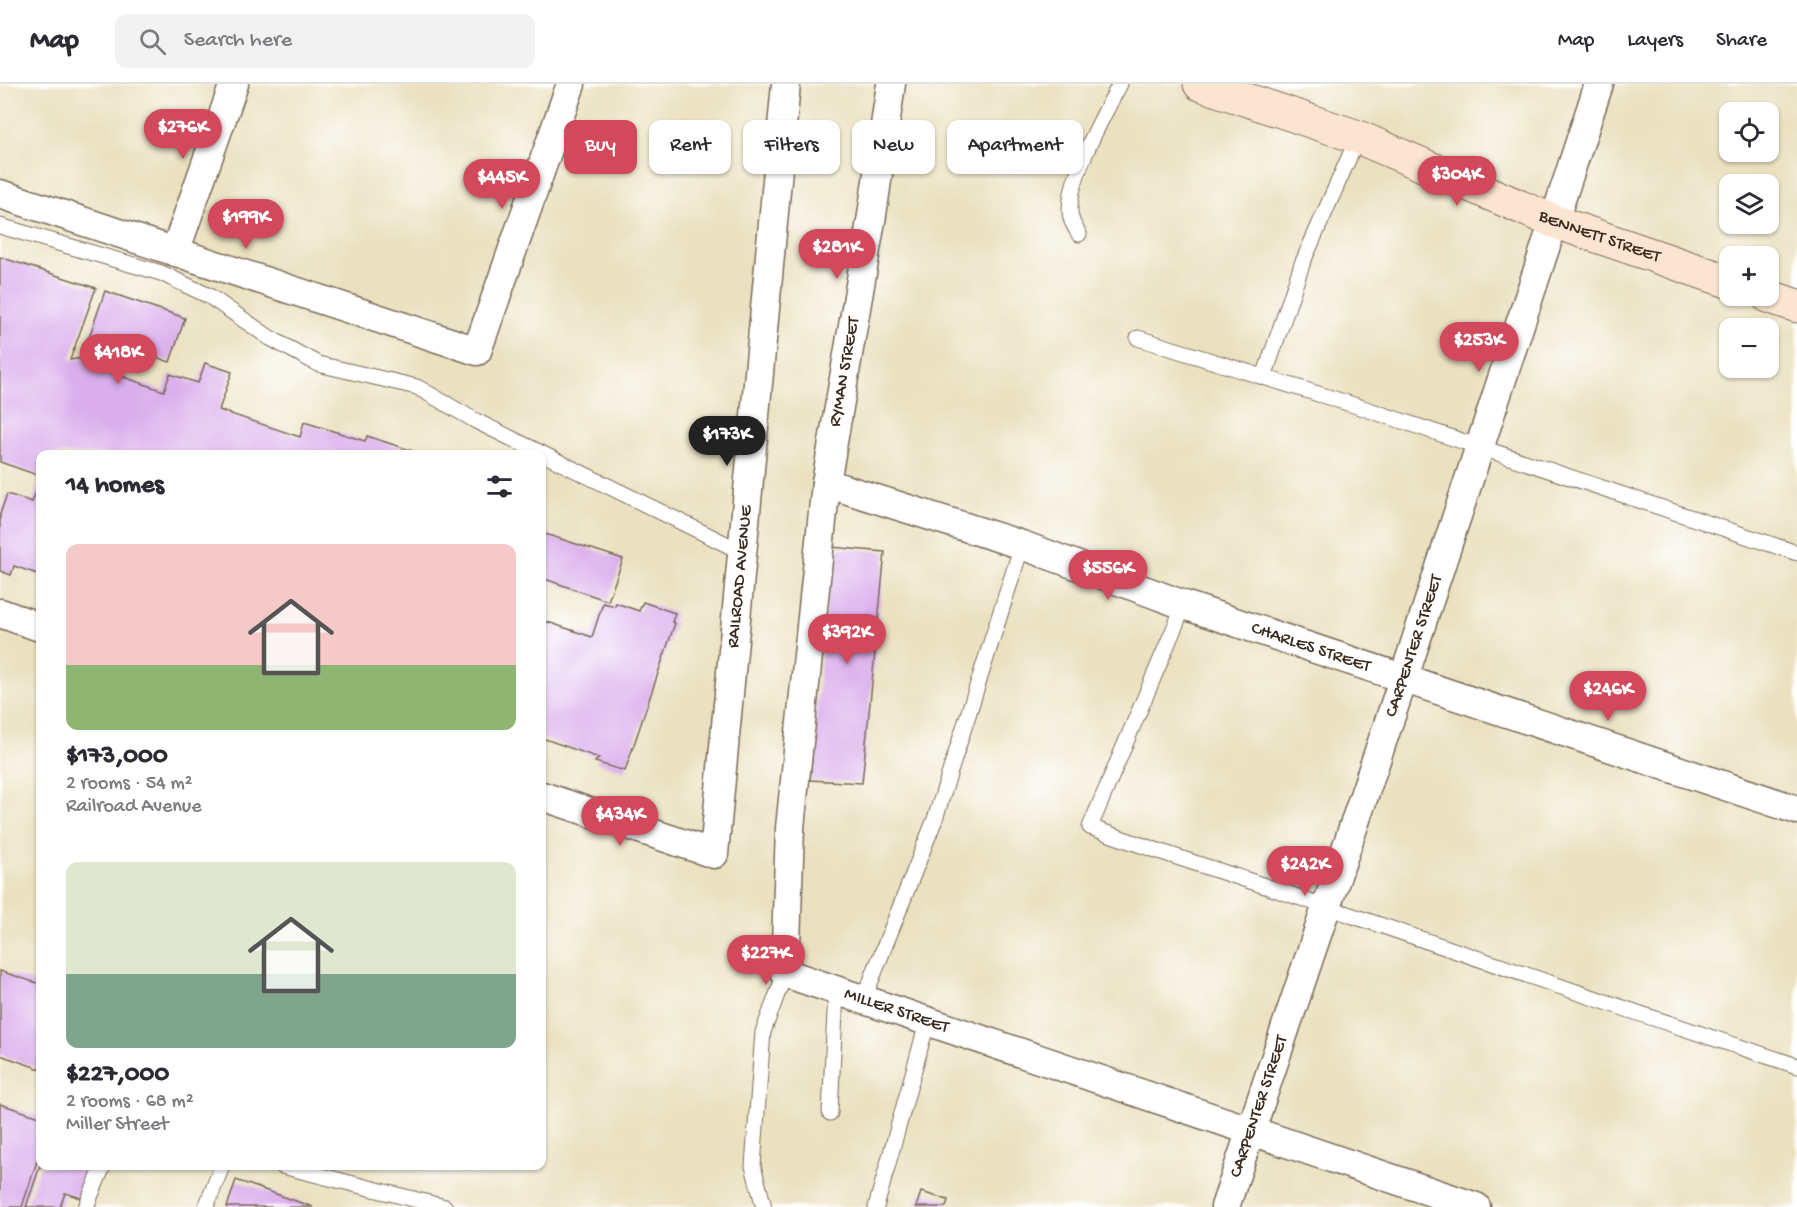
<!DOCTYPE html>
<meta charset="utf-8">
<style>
body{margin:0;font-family:"Gochi Hand",sans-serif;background:#f2f2f3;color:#2b2b33;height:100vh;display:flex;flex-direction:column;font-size:22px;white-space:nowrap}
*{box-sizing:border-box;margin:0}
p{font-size:20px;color:#7c7c81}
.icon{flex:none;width:33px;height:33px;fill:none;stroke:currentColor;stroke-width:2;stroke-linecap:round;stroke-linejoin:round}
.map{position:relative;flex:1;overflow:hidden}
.panel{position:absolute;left:36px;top:366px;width:510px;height:720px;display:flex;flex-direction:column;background:#fff;border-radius:12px;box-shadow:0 2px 4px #0004}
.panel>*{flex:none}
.top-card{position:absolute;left:564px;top:36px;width:570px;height:54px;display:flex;gap:12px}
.controls{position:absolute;left:1719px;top:18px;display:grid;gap:12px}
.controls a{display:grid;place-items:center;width:60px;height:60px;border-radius:12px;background:#fff;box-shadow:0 2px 4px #0004;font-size:30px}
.price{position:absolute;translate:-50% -51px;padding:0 14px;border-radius:21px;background:#d1495b;color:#fff;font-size:20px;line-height:39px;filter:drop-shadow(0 2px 3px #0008)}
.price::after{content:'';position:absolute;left:50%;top:36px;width:18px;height:14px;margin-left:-9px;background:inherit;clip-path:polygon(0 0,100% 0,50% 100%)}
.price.active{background:#222;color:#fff}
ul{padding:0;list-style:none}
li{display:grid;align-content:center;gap:12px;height:318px;padding:0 30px}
li span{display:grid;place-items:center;height:186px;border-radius:12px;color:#555}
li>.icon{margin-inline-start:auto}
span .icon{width:108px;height:108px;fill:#fffc;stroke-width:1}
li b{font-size:26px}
h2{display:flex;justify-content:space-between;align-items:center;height:72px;padding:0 30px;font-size:26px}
.chip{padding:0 21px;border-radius:12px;background:#fff;box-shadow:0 2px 4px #0004;font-size:21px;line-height:54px}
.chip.active{background:#d1495b;color:#fff}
header{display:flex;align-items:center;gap:36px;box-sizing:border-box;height:84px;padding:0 30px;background:#fff;border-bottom:2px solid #e1e1e2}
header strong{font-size:28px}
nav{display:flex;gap:33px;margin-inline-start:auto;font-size:21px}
.search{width:420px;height:54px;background:#f2f2f3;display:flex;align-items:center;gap:15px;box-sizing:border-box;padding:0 21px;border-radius:12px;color:#7c7c81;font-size:22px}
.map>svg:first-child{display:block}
.building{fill:#daadec}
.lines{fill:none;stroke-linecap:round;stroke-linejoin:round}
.lane-casing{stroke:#796a57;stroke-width:17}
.street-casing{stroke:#796a57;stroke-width:31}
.secondary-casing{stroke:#796a57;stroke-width:35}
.lane{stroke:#fff;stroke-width:15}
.street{stroke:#fff;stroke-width:28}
.secondary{stroke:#fce5d0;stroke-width:33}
.labels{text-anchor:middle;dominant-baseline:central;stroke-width:6;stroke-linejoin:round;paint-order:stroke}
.street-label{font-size:18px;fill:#3b2a1e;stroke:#fff}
</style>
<header>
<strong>Map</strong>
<div class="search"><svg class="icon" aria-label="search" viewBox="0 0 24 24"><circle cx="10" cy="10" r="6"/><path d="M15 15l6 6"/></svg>Search here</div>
<nav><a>Map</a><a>Layers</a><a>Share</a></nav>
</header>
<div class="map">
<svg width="1797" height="1123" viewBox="0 0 1797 1123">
<rect width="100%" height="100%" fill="#fff"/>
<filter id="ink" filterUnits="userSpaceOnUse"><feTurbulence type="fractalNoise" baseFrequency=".0167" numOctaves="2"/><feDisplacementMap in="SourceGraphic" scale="12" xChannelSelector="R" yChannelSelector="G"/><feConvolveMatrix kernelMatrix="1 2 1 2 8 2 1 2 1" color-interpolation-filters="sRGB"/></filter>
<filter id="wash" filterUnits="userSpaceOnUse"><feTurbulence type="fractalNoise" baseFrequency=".008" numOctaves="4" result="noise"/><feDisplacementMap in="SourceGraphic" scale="24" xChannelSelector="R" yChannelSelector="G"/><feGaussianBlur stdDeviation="1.35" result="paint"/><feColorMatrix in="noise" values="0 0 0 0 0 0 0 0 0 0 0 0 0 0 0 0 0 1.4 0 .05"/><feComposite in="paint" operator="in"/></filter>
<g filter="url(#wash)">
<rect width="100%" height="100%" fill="#ebe1c0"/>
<g id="blocks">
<path class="building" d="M 0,173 L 96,204 L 70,276 L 82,274 L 105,207 L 185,234 L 170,278 L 103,255 L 92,282 L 164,307 L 170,290 L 198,299 L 205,279 L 232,288 L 219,326 L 300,353 L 304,338 L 365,357 L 367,352 L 422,370 L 40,370 L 40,392 L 0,378 Z
M 40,398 L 40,491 L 14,482 L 11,491 L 0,487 L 0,430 L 7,410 L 32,418 Z
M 542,449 L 623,475 L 608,517 L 542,494 Z
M 831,463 L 885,468 L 862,699 L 810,696 Z
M 643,518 L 675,529 L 672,538 L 675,539 L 625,687 L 595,678 L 599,674 L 542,654 L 542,536 L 592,553 L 603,519 L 615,522 L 616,519 L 639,527 Z
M 0,887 L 40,900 L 40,985 L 0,971 Z
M 0,1020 L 40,1033 L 40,1068 L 22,1123 L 0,1123 Z
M 40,1082 L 96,1082 L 85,1115 L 65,1109 L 60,1123 L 26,1123 Z
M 236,1096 L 313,1123 L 227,1123 Z
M 921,1108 L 948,1116 L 946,1123 L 916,1123 Z"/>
</g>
</g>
<g filter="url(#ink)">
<use href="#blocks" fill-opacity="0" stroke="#796a57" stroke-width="1.5"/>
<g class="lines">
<defs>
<path id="lane" d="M 0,142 L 161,189 L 209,212 L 270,254 L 318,280 L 417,303 L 476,337 L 742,468
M 1079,150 C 1076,145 1072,139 1071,134 C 1063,103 1105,28 1120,0
M 1138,254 L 1357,322 L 1797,469
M 1264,293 L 1302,180 L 1358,53
M 1184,521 L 1090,743 C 1168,772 1248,795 1327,823 C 1483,877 1640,930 1797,982
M 863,917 L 935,735 L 1022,461
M 830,1029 L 836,908
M 282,1082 L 445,1123
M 86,1123 L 103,1082
M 206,1123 L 222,1082
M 764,1123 L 753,1082 L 763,948 L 785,889
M 876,1123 L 927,939"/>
<g id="street">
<path id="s1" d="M 891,0 L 872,131 L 826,399 L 790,744 L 785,889 L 1476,1123"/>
<path d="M 0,110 L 477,267 L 571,0"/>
<path d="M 175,168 L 234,0"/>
<path id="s2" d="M 826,399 L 1022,461 L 1184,521 L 1797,726"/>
<path d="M 0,529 L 40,543"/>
<path id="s3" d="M 542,712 L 714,770 L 786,0"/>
<path id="s4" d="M 1225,1123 L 1404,593 L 1599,0"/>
</g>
<g id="secondary">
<path id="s5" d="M 1200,0 L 1358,53 L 1553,137 L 1730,198"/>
<path d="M 1768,212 L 1797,222"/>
</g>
</defs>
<use href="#lane" class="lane-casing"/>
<use href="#street" class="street-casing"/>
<use href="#secondary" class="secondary-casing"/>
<use href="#lane" class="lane"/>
<use href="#street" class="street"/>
<use href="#secondary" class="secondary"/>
</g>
</g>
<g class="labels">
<g class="street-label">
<text stroke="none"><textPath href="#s5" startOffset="428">BENNETT STREET</textPath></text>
<text transform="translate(845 288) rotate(-80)">RYMAN STREET</text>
<text stroke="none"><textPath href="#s3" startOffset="460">RAILROAD AVENUE</textPath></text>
<text stroke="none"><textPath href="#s4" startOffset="592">CARPENTER STREET</textPath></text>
<text stroke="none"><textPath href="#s2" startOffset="512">CHARLES STREET</textPath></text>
<text stroke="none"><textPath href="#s1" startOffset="1014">MILLER STREET</textPath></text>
<text stroke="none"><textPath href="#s4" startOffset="106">CARPENTER STREET</textPath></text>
</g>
</g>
</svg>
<div class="controls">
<a><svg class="icon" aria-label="locate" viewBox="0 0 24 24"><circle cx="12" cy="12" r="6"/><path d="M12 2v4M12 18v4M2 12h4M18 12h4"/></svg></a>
<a><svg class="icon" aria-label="layers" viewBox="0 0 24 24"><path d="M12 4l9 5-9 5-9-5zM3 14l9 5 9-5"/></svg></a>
<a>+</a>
<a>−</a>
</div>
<b class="price" style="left:183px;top:76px">$276K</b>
<b class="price" style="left:1457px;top:123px">$304K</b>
<b class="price" style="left:502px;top:126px">$445K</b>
<b class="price" style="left:246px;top:166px">$199K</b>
<b class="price" style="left:837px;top:196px">$281K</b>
<b class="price" style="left:1479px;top:289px">$253K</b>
<b class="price" style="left:118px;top:301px">$418K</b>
<b class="price active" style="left:727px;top:383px">$173K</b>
<b class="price" style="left:1108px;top:517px">$556K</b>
<b class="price" style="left:847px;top:581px">$392K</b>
<b class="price" style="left:1608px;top:638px">$246K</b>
<b class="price" style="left:620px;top:763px">$434K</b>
<b class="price" style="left:1305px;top:813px">$242K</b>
<b class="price" style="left:766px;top:902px">$227K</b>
<div class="top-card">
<a class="chip active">Buy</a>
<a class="chip">Rent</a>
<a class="chip">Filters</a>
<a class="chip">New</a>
<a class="chip">Apartment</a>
</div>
<section class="panel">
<h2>14 homes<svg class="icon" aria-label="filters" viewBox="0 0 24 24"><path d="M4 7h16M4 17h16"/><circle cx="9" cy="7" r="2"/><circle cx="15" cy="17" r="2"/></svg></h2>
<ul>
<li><span style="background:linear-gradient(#f6c9c9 65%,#8fb573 0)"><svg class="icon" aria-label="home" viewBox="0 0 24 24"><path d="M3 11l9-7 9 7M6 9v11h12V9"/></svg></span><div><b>$173,000</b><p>2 rooms · 54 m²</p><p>Railroad Avenue</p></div></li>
<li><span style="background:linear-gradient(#dfe7d0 60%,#7fa58c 0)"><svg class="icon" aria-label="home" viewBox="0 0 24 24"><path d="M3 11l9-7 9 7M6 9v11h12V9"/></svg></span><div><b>$227,000</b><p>2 rooms · 68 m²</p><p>Miller Street</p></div></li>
</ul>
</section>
</div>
